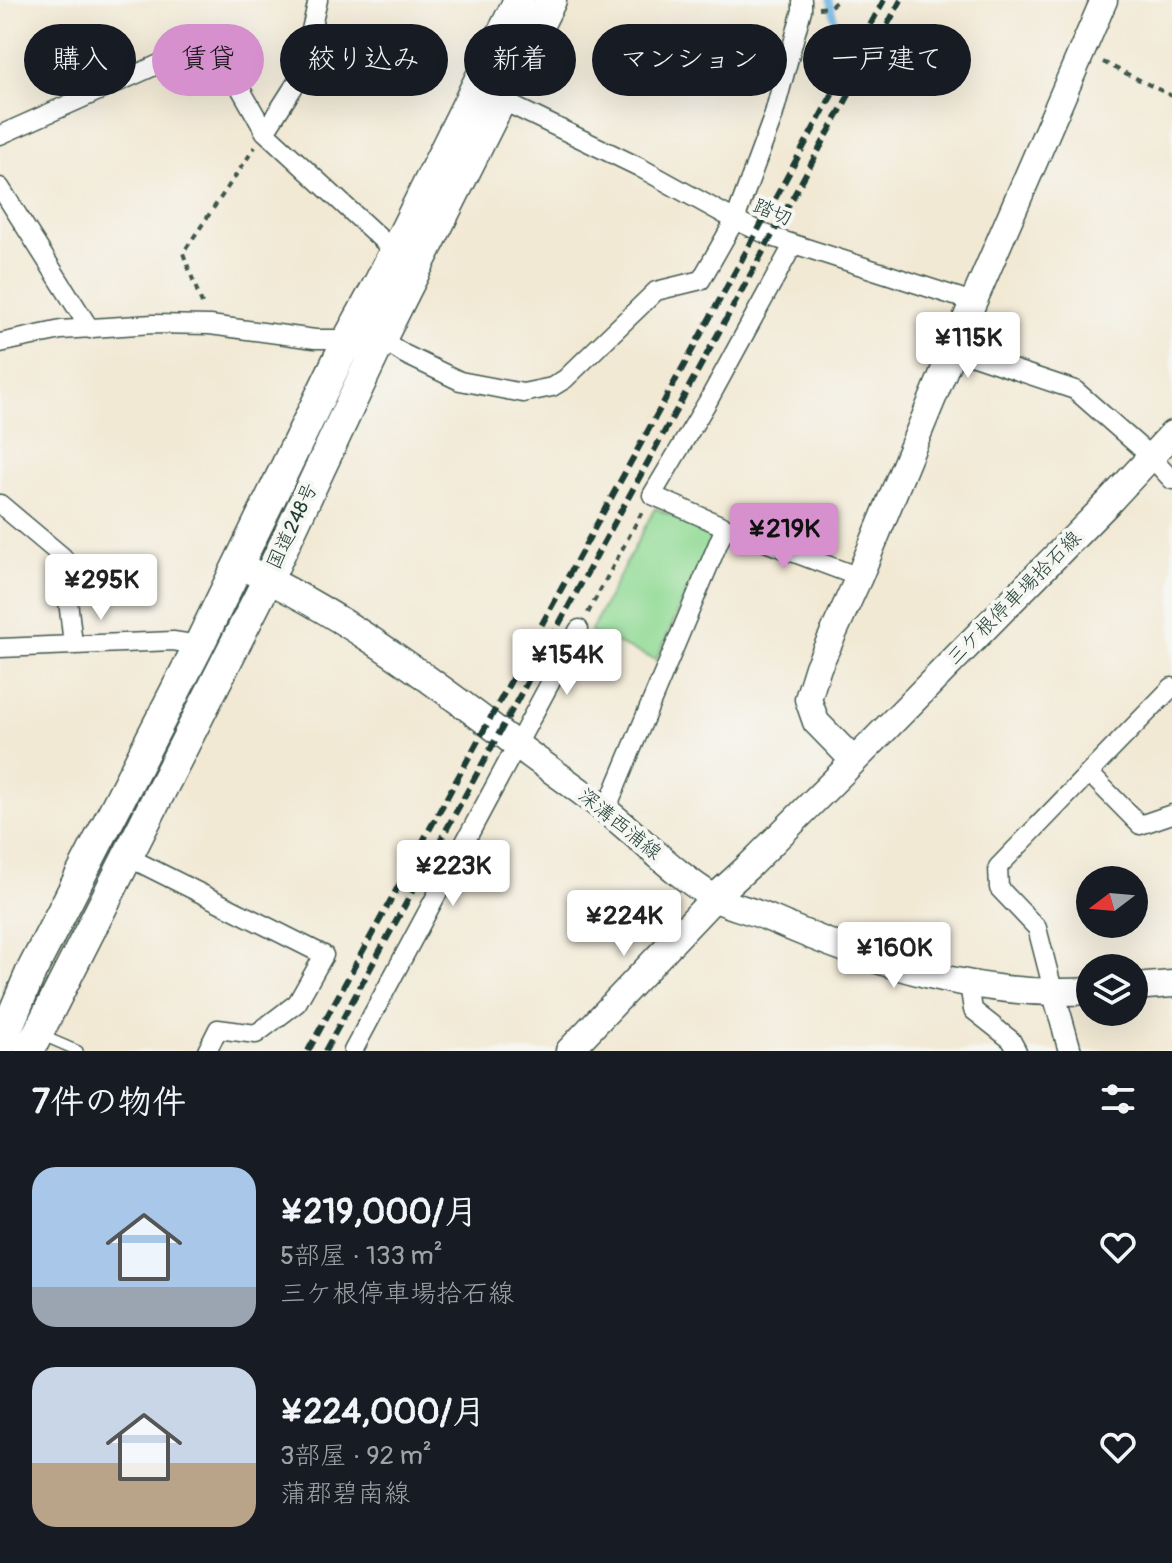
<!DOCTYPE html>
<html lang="ja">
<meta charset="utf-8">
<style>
body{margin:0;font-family:Pangolin,"Klee One",sans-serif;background:#242831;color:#f1f3f6;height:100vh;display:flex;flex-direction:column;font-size:30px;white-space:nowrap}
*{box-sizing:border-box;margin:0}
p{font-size:26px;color:#9ea1a6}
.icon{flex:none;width:44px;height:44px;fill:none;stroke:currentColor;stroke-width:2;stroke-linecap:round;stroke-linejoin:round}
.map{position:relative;height:1051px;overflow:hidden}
.panel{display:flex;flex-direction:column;background:#171b24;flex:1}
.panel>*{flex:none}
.banner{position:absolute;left:24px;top:24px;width:1124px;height:72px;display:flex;gap:16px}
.needle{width:52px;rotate:254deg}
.fabs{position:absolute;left:1076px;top:866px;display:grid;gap:16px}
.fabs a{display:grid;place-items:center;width:72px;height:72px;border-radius:50%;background:#171b24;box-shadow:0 8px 32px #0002;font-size:40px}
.price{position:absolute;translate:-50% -68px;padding:0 18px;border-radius:8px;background:#fff;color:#222;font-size:26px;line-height:52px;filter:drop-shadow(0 2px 4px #0008)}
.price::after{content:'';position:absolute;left:50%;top:48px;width:24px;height:18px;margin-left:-12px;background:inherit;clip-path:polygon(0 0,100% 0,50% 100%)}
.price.current{background:#d690ce;color:#111}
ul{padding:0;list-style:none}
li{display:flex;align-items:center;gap:24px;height:200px;padding:0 32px}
li span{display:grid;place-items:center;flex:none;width:224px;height:160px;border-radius:24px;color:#555}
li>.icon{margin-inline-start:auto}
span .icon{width:96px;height:96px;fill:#fffc;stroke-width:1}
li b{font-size:34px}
h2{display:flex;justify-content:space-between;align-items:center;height:96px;padding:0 32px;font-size:34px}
.chip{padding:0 28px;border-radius:36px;background:#171b24;box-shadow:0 8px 32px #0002;font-size:28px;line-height:72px}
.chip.current{background:#d690ce;color:#111}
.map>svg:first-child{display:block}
.green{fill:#91da94;stroke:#588c64;stroke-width:2}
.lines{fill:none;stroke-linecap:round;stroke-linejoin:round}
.stream{stroke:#6db2e3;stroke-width:7}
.service-casing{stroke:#3f574c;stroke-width:12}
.minor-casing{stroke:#3f574c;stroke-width:21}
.tertiary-casing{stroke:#3f574c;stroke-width:25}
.secondary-casing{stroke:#3f574c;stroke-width:29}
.trunk-casing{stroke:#3f574c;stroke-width:33}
.path{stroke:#3f574c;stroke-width:4;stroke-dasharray:6 6;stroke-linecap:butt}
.service{stroke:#fff;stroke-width:9}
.minor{stroke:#fff;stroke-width:18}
.tertiary{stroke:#fff;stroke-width:22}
.secondary{stroke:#fff;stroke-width:26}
.trunk{stroke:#fff;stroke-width:30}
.rail{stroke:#1f3d34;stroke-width:6;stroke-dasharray:12 6;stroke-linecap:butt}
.labels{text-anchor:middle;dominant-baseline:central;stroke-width:8;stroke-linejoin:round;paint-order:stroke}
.street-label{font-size:20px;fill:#1f3d34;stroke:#f6f6f2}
</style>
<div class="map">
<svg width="1172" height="1051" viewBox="0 0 1172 1051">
<rect width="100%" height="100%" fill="#f6f6f2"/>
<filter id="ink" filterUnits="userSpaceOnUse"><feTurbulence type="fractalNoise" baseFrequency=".0125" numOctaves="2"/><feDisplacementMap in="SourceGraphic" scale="16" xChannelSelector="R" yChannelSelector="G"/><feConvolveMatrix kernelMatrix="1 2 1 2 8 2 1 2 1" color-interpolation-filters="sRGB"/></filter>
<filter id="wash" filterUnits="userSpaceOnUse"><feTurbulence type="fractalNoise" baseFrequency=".006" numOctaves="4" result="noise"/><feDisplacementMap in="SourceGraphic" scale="32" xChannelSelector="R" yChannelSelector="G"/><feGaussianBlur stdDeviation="1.8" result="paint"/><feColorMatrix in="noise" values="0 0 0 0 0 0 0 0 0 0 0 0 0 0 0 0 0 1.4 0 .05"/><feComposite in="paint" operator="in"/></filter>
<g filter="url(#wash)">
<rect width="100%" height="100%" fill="#f2e9d4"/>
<path class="green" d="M 655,508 L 714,535 L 656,660 L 590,632 Z"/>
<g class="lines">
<path class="stream" d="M 829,0 L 834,17"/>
</g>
</g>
<g filter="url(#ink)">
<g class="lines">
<defs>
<path id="service" d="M 41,1035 L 78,1051"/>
<path id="minor" d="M 501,100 L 639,167 L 735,220 L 772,237 L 973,302
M 265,132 L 300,77 L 318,0
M 0,135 L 213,40 L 265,132 L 394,251
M 0,187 L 90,329
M 793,245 L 708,401 L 652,495 L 725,527 L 859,577
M 0,343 L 61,330 L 153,324 L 210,325 L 315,339 L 381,339 L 404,354 L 460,381 L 523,393 L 552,387 L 565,379 L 656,291 L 701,280 L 735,220 L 773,117 L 802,10 L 802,0
M 953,349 L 1075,390 L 1150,456 L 1172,480
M 0,504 L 63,557 L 73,644
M 0,648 L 173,641 L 199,645
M 1090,774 L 1140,825 L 1172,814
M 606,810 L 725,527
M 126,856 L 324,955 L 297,1003 L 256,1034 L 218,1029 L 207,1051
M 969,984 L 973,1010 L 1011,1040 L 1017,1051
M 1054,994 L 1037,928 L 999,888 L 998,867 L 1172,687
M 353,1051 L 579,629"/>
<path id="tertiary" d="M 1054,994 L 1070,1051"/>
<path id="secondary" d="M 238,565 C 332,608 415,668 497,730 C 532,757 569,782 604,809 C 640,837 673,873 713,897 C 730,907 751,910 769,918 C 869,962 979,999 1090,991
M 854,761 L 816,722 L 808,699 L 818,667 L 859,577 L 953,349 L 1104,0
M 1134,987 L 1172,984
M 569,1051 L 714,898 L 749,866 L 854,761 L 1108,503 L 1172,434"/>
<path id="trunk" d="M 0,1045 L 31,972 L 199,645 L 347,341 L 379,283 L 519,0
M 29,1051 L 268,579 L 381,339 L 551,0"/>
</defs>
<use href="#service" class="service-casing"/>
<use href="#minor" class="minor-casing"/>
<use href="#tertiary" class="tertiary-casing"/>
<use href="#secondary" class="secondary-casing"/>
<use href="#trunk" class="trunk-casing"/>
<path class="path" d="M 819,8 L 829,7 L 839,0
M 1103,62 L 1172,96
M 202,304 L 183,253 L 255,147
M 588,613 L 642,512"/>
<use href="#service" class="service"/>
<use href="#minor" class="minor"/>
<use href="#tertiary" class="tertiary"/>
<use href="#secondary" class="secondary"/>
<use href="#trunk" class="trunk"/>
<path class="rail" d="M 308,1051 L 884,0
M 325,1051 L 901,0"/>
</g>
</g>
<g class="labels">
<g class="street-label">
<text transform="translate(773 212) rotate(23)">踏切</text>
<text transform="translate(292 526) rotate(-65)">国道248号</text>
<text transform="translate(1014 598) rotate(-45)">三ケ根停車場拾石線</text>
<text transform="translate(620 824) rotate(39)">深溝西浦線</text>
</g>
</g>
</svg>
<div class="fabs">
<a><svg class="needle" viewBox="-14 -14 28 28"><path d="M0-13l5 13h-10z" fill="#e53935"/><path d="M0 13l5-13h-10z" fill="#9ea1a6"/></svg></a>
<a><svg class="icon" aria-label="layers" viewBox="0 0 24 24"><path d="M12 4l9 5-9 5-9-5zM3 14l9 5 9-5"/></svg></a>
</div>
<b class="price" style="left:968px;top:380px">¥115K</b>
<b class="price current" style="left:784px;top:571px">¥219K</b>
<b class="price" style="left:101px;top:622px">¥295K</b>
<b class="price" style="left:567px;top:697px">¥154K</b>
<b class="price" style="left:453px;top:908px">¥223K</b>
<b class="price" style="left:624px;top:958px">¥224K</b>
<b class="price" style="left:894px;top:990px">¥160K</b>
<div class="banner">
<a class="chip">購入</a>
<a class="chip current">賃貸</a>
<a class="chip">絞り込み</a>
<a class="chip">新着</a>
<a class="chip">マンション</a>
<a class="chip">一戸建て</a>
</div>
</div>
<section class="panel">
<h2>7件の物件<svg class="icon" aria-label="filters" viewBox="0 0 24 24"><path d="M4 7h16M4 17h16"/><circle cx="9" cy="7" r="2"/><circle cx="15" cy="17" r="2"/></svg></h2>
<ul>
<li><span style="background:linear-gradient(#a9c7e8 75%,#9aa5b1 0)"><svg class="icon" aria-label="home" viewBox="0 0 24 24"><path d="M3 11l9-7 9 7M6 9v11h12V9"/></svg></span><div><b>¥219,000/月</b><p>5部屋 · 133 m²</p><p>三ケ根停車場拾石線</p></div><svg class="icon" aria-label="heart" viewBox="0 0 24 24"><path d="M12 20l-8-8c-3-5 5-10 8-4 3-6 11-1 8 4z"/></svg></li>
<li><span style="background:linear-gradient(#c9d6e8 60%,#b9a48a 0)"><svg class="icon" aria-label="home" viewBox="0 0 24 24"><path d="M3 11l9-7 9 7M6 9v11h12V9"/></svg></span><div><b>¥224,000/月</b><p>3部屋 · 92 m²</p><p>蒲郡碧南線</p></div><svg class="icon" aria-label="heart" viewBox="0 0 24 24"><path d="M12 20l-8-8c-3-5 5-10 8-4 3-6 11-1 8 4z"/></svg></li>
</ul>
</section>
